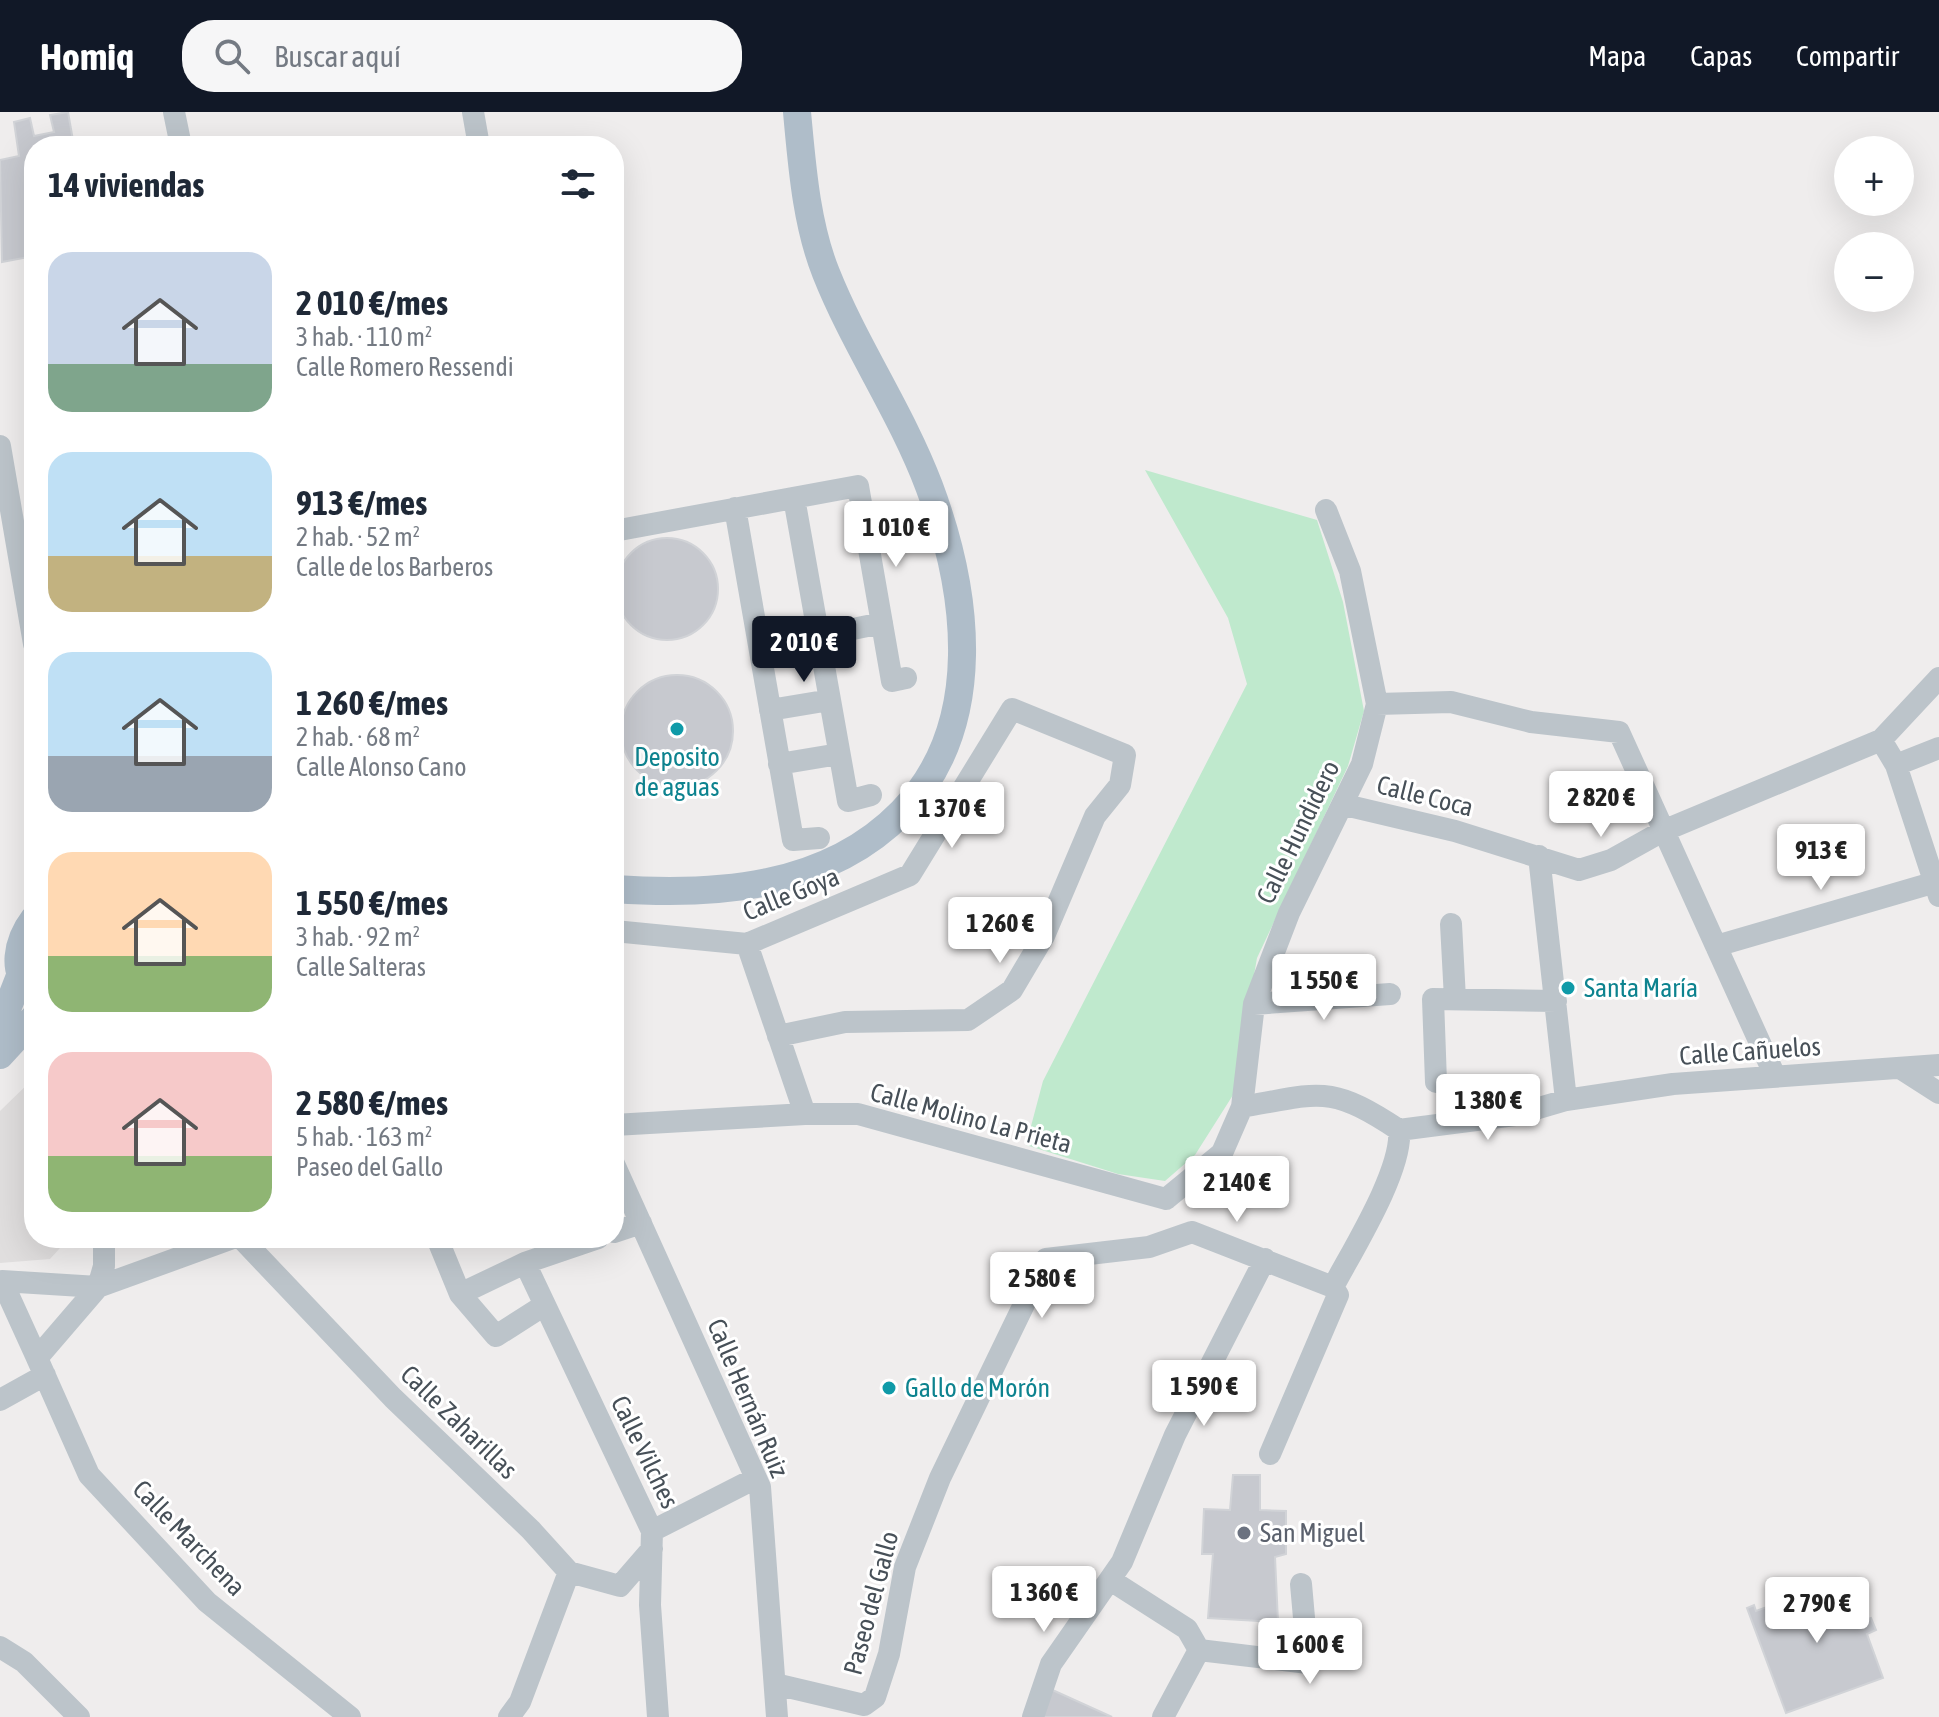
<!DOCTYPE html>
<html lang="es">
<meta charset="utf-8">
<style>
body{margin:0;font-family:"Asap Condensed",sans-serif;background:#f6f6f7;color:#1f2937;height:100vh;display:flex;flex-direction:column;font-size:30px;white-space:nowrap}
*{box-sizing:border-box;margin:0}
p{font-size:26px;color:#747a83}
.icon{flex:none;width:44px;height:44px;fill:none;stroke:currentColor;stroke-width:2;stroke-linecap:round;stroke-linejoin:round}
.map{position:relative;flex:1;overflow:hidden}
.side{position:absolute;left:24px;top:24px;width:600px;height:1112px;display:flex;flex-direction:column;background:#fff;border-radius:32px;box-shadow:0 8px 32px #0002}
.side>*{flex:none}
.controls{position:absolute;left:1834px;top:24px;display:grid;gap:16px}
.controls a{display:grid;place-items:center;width:80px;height:80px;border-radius:50%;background:#fff;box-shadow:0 8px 32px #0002;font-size:40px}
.price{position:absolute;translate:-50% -68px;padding:0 18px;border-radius:8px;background:#fff;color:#222;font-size:26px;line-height:52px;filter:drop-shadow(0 2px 4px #0008)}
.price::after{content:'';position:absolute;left:50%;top:48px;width:24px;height:18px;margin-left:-12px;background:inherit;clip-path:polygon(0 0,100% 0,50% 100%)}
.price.current{background:#111827;color:#fff}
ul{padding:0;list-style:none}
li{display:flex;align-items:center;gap:24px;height:200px;padding:0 24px}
li span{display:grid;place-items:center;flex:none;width:224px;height:160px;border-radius:24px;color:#555}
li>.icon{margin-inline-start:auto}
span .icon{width:96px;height:96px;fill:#fffc;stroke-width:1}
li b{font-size:34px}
h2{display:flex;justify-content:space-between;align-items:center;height:96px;padding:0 24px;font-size:34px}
header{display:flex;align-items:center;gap:48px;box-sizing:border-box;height:112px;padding:0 40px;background:#111827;color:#fff}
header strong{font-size:38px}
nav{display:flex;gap:44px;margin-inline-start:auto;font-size:28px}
.search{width:560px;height:72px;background:#f6f6f7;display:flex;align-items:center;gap:20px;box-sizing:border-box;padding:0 28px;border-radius:32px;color:#747a83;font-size:30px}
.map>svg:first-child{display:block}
.education{fill:#e0dede}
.green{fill:#bfe9cd}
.building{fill:#c7c9cf;stroke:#d1d3d7;stroke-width:2}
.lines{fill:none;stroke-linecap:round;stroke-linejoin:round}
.minor{stroke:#bcc4ca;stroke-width:22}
.major{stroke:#afbdc9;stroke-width:28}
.culture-dot{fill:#0f9aa8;stroke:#fff;stroke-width:3}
.worship-dot{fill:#6b7280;stroke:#fff;stroke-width:3}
.labels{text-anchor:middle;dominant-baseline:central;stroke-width:6;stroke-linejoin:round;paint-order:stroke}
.culture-label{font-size:26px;fill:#0d838f;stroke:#fff;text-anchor:start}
.street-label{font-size:26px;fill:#475058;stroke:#fff}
.worship-label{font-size:26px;fill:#5b616d;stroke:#fff;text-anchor:start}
</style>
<header>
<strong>Homiq</strong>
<div class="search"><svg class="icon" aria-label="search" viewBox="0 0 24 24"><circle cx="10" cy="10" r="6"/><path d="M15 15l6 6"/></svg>Buscar aquí</div>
<nav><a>Mapa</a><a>Capas</a><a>Compartir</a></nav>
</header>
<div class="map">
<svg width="1939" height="1605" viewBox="0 0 1939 1605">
<rect width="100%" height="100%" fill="#efeded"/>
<path class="education" d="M 34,966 L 34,1126 L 69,1126 L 50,1147 L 0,1151 L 0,999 Z"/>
<path class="green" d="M 1145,358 L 1317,408 L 1343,490 L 1364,599 L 1348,654 L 1257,846 L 1233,983 L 1195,1043 L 1165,1069 L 1118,1062 L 1026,1033 L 1043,969 L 1247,572 L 1228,506 Z"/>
<path class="building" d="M 68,0 L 74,34 L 111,27 L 113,34 L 34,34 L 34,144 L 2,150 L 0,48 L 19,44 L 14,10 L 30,6 L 34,24 L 54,20 L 50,3 Z
M616 477a51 51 0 1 1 102 0a51 51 0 1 1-102 0Z
M621 619a56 56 0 1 1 112 0a56 56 0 1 1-112 0Z
M 1233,1363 L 1260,1363 L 1260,1398 L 1286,1399 L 1286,1442 L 1275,1445 L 1278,1510 L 1208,1506 L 1213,1442 L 1202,1442 L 1204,1397 L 1230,1398 Z
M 1847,1466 L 1862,1509 L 1871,1506 L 1876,1518 L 1867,1522 L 1883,1566 L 1786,1601 L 1747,1496 L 1754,1493 L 1756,1499 Z
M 1048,1576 L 1112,1605 L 1039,1605 Z"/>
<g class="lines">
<path class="minor" d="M 174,0 L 181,34
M 473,0 L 479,34
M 0,334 L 34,532
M 794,386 L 848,689 L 871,683
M 735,396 L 793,728 L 819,726
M 614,419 L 858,374 L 892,569 L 906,566
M 819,524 L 882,511
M 1377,592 L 1451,590 L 1531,610 L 1619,620 L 1775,964
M 770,598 L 830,588
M 1881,628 L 1896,653 L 1939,784
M 779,652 L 839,642
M 1896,653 L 1939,636
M 1345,693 L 1455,719 L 1579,758 L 1611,748 L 1663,719 L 1881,628 L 1939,566
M 1539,744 L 1566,988
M 1451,812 L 1455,887
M 614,819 L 747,832 L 910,763 L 1012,597 L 1125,643 L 1120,673 L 1095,704 L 1044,824 L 1012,878 L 968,908 L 845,910 L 778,924
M 747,832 L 805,1002
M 1716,834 L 1939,769
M 1254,892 L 1390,882
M 1900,956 L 1939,981
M 1436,970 L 1433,887 L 1556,889
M 1242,995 C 1321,981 1329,972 1399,1018 L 1515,1003 L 1566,988 L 1673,972 L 1939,953
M 614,1013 L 805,1002 L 858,1002 L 1166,1087
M 614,1052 L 760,1375 L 777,1605
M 1166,1087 L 1222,1041 L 1242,995 L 1254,892 L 1289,801 L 1362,652 L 1377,592 L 1350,459 L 1326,398
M 614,1120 L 641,1111
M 1192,1120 L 1333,1175
M 241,1126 L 393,1286 L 531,1418 L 569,1460 L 620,1474 L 652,1437
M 437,1126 L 460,1182 L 496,1224 L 543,1194
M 525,1151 L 598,1126
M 2,1169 L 98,1175 L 37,1246 Z
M 98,1175 L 233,1126
M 98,1175 L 104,1154 L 104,1126
M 1333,1175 C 1352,1139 1403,1058 1399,1018
M 460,1182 L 525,1151 L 652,1419 L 650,1493 L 658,1605
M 37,1246 L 89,1363 L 207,1490 L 350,1605
M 0,1288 L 45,1263
M 1270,1342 L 1338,1183 L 1333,1175
M 652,1419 L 756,1366
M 1112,1469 L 1187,1517 L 1199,1538
M 0,1535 L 24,1550 L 79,1605
M 1199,1538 L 1308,1551 L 1301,1472
M 775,1572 L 864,1593 L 875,1585 L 889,1542 L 905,1455 L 940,1366 L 1046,1147 L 1149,1135 L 1192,1120
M 509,1605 L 520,1590 L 569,1460
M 1033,1605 L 1051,1552 L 1122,1450 L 1175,1323 L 1265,1147
M 1163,1605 L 1199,1538"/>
<path class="major" d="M 614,777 C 716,784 827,777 902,700 C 987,613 968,478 929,374 C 901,300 855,234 826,161 C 806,111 802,53 797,0
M 34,807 C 18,828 9,862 34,879
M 0,915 L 20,864
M 0,943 L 34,906"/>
</g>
<g class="culture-dot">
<circle cx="677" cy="617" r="8"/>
<circle cx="1568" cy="876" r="8"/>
<circle cx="889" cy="1276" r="8"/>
</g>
<circle class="worship-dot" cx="1244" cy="1421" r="8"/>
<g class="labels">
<g class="culture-label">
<text x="677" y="645" text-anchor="middle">Deposito<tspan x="677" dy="30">de aguas</tspan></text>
<text x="1584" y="876">Santa María</text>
<text x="905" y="1276">Gallo de Morón</text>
</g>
<g class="street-label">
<text transform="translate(1425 684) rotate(14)">Calle Coca</text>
<text transform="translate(1298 720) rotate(-64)">Calle Hundidero</text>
<text transform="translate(791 782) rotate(-22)">Calle Goya</text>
<text transform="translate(1750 939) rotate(-4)">Calle Cañuelos</text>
<text transform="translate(971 1006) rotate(15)">Calle Molino La Prieta</text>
<text transform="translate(748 1286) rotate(67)">Calle Hernán Ruiz</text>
<text transform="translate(459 1310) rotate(44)">Calle Zaharillas</text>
<text transform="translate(645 1340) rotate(64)">Calle Vilches</text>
<text transform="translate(189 1426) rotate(46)">Calle Marchena</text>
<text transform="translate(871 1491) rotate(-75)">Paseo del Gallo</text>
</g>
<g class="worship-label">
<text x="1260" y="1421">San Miguel</text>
</g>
</g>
</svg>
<div class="controls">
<a>+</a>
<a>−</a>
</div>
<b class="price" style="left:896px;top:457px">1 010 €</b>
<b class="price current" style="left:804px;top:572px">2 010 €</b>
<b class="price" style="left:1601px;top:727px">2 820 €</b>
<b class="price" style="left:952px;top:738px">1 370 €</b>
<b class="price" style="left:1821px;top:780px">913 €</b>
<b class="price" style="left:1000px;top:853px">1 260 €</b>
<b class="price" style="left:1324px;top:910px">1 550 €</b>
<b class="price" style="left:1488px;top:1030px">1 380 €</b>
<b class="price" style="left:1237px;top:1112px">2 140 €</b>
<b class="price" style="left:1042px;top:1208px">2 580 €</b>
<b class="price" style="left:1204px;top:1316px">1 590 €</b>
<b class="price" style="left:1044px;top:1522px">1 360 €</b>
<b class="price" style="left:1817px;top:1533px">2 790 €</b>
<b class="price" style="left:1310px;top:1574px">1 600 €</b>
<section class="side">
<h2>14 viviendas<svg class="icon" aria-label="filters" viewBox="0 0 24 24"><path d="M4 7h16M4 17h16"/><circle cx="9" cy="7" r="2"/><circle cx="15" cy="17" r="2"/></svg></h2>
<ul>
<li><span style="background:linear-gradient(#c9d6e8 70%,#7fa58c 0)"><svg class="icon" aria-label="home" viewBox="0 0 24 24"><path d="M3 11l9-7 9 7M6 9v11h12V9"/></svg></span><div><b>2 010 €/mes</b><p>3 hab. · 110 m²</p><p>Calle Romero Ressendi</p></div></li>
<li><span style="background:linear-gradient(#bfe0f5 65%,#c2b280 0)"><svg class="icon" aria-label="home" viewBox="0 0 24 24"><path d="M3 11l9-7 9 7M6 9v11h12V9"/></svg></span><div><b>913 €/mes</b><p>2 hab. · 52 m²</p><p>Calle de los Barberos</p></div></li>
<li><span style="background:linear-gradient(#bfe0f5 65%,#9aa5b1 0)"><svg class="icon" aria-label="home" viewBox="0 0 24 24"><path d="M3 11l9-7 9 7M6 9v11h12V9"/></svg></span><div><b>1 260 €/mes</b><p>2 hab. · 68 m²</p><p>Calle Alonso Cano</p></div></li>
<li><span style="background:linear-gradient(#ffd9b3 65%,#8fb573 0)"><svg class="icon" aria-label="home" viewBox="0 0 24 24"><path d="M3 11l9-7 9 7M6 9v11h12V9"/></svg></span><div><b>1 550 €/mes</b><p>3 hab. · 92 m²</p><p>Calle Salteras</p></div></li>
<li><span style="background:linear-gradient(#f6c9c9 65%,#8fb573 0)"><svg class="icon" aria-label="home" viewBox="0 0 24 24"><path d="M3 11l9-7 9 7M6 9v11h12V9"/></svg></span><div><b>2 580 €/mes</b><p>5 hab. · 163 m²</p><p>Paseo del Gallo</p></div></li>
</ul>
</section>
</div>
